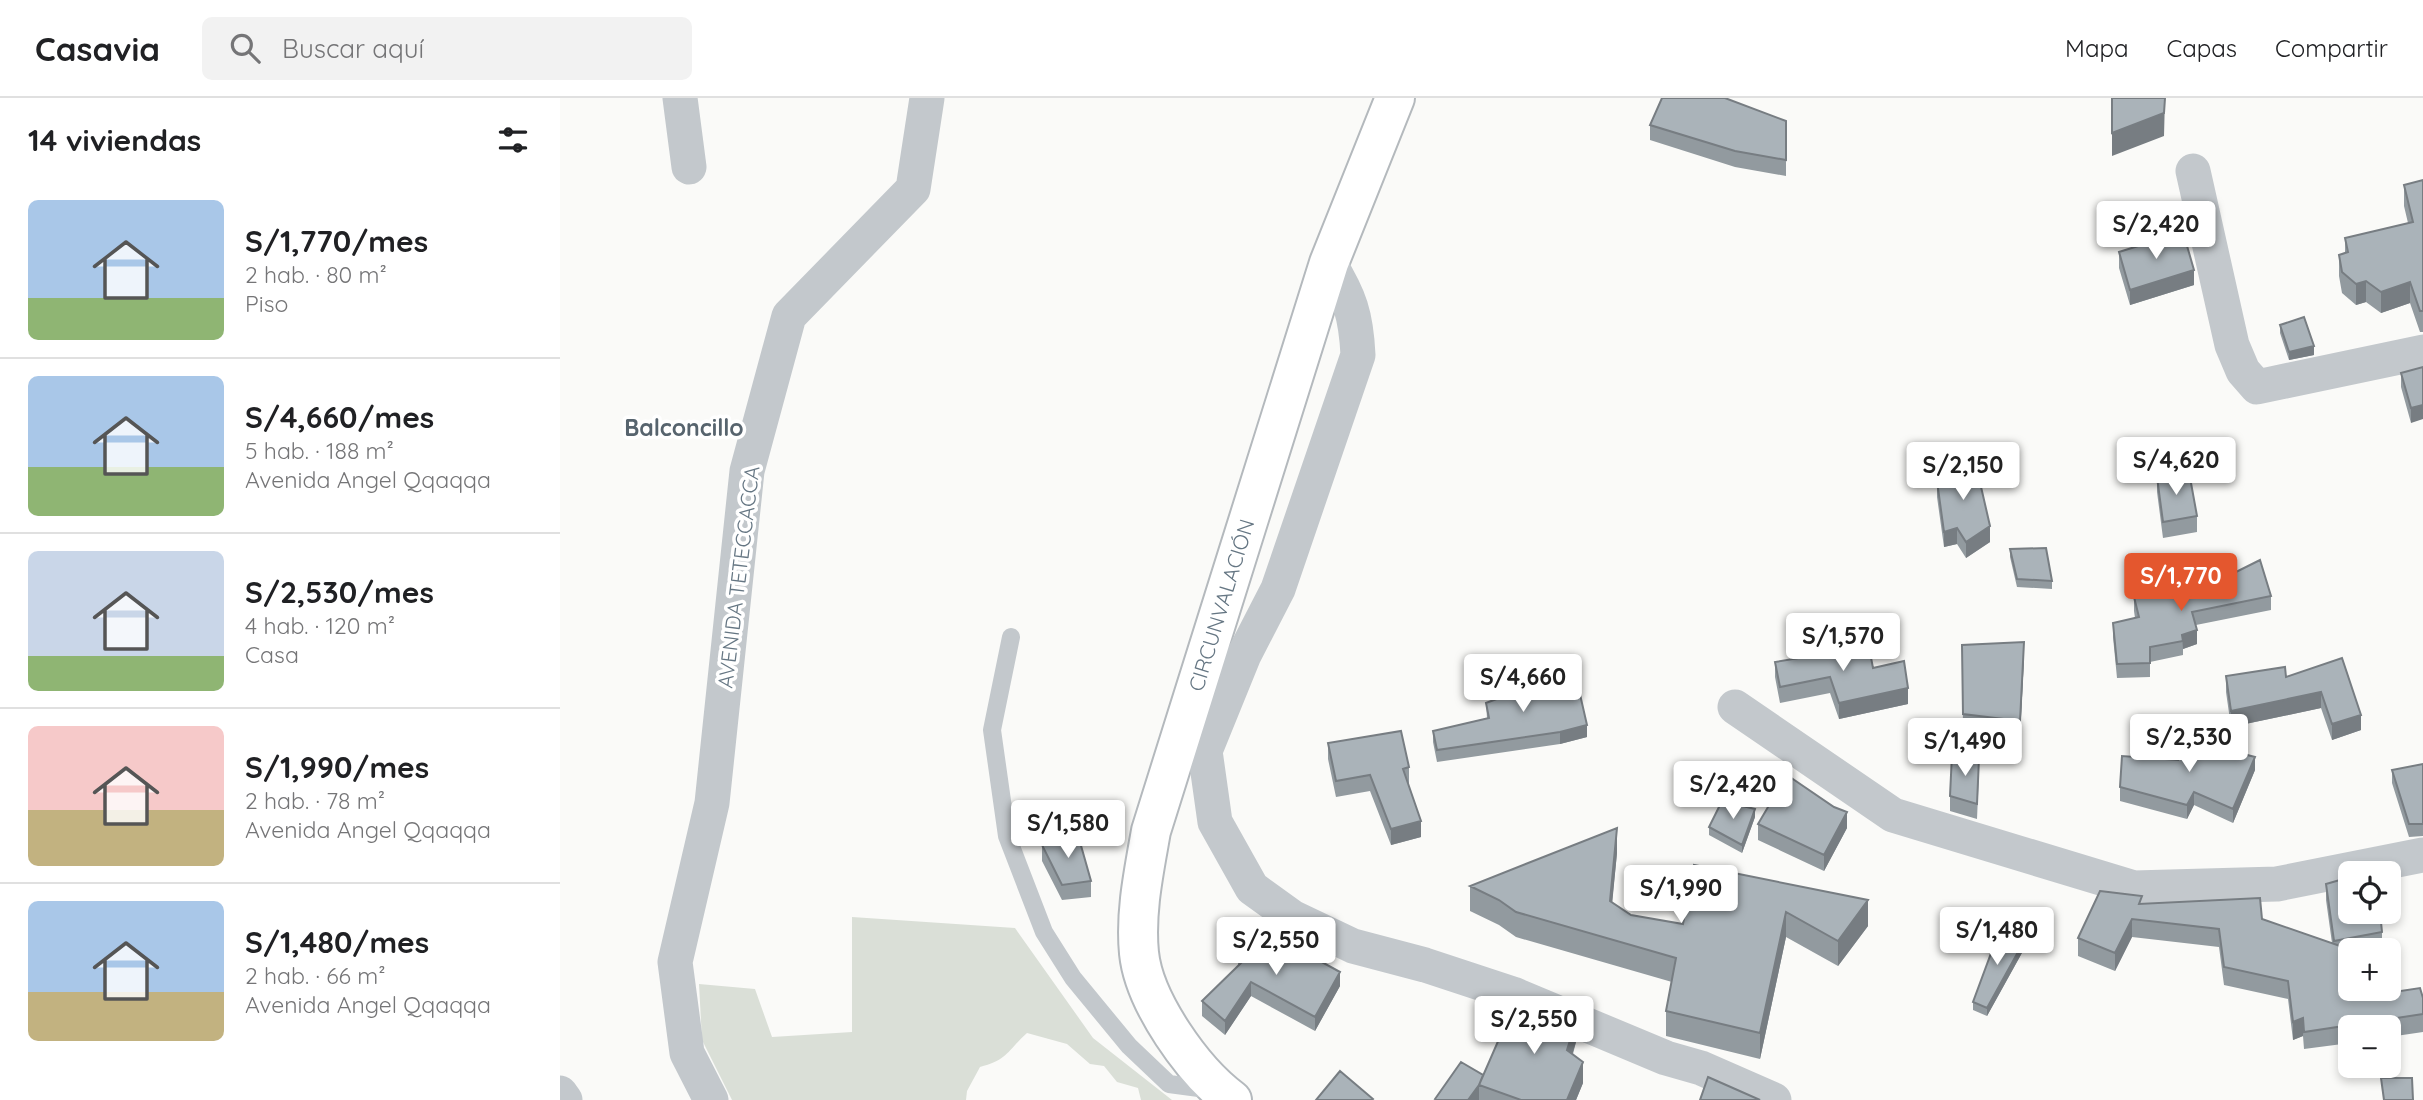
<!DOCTYPE html>
<html lang="es">
<meta charset="utf-8">
<style>
body{margin:0;font-family:Quicksand,sans-serif;background:#f2f2f2;color:#202124;height:100vh;display:flex;flex-direction:column;font-size:26px;white-space:nowrap}
*{box-sizing:border-box;margin:0}
p{font-size:23px;color:#757577}
.icon{flex:none;width:38px;height:38px;fill:none;stroke:currentColor;stroke-width:2;stroke-linecap:round;stroke-linejoin:round}
.map{position:relative;flex:1;overflow:hidden}
.sheet{display:flex;flex-direction:column;background:#fff;width:560px}
.sheet>*{flex:none}
.fabs{position:absolute;left:1778px;top:763px;display:grid;gap:14px}
.fabs a{display:grid;place-items:center;width:63px;height:63px;border-radius:10px;background:#fff;box-shadow:0 4px 10px #0003;font-size:35px}
.price{position:absolute;translate:-50% -60px;padding:0 16px;border-radius:7px;background:#fff;color:#222;font-size:23px;line-height:46px;filter:drop-shadow(0 2px 4px #0008)}
.price::after{content:'';position:absolute;left:50%;top:42px;width:21px;height:16px;margin-left:-10px;background:inherit;clip-path:polygon(0 0,100% 0,50% 100%)}
.price.selected{background:#e4572e;color:#fff}
ul{padding:0;list-style:none}
li{display:flex;align-items:center;gap:21px;height:175px;padding:0 28px}
li+li{border-top:2px solid #e0e0e0}
li span{display:grid;place-items:center;flex:none;width:196px;height:140px;border-radius:10px;color:#555}
li>.icon{margin-inline-start:auto}
span .icon{width:84px;height:84px;fill:#fffc;stroke-width:1}
li b{font-size:30px}
h2{display:flex;justify-content:space-between;align-items:center;height:84px;padding:0 28px;font-size:30px}
header{display:flex;align-items:center;gap:42px;box-sizing:border-box;height:98px;padding:0 35px;background:#fff;border-bottom:2px solid #e0e0e0}
header strong{font-size:33px}
nav{display:flex;gap:38px;margin-inline-start:auto;font-size:24px}
.search{width:490px;height:63px;background:#f2f2f2;display:flex;align-items:center;gap:18px;box-sizing:border-box;padding:0 24px;border-radius:10px;color:#757577;font-size:26px}
main{display:flex;flex:1;min-height:0}
.map>svg:first-child{display:block}
.green{fill:#dadfd7}
.lines{fill:none;stroke-linecap:round;stroke-linejoin:round}
.trunk-casing{stroke:#b4b9bd;stroke-width:42}
.service{stroke:#c3c8cc;stroke-width:18}
.minor{stroke:#c3c8cc;stroke-width:35}
.trunk{stroke:#fff;stroke-width:38}
.wall{fill:#929a9f}
.shaded-wall{fill:#777d82}
.building{fill:#aab3b9;stroke:#777d82;stroke-width:2}
.labels{text-anchor:middle;dominant-baseline:central;stroke-width:7;stroke-linejoin:round;paint-order:stroke}
.street-label{font-size:21px;fill:#657683;stroke:#fff}
.neighbourhood-label{font-size:23px;font-weight:bold;fill:#57646e;stroke:#fff}
</style>
<header>
<strong>Casavia</strong>
<div class="search"><svg class="icon" aria-label="search" viewBox="0 0 24 24"><circle cx="10" cy="10" r="6"/><path d="M15 15l6 6"/></svg>Buscar aquí</div>
<nav><a>Mapa</a><a>Capas</a><a>Compartir</a></nav>
</header>
<main>
<section class="sheet">
<h2>14 viviendas<svg class="icon" aria-label="filters" viewBox="0 0 24 24"><path d="M4 7h16M4 17h16"/><circle cx="9" cy="7" r="2"/><circle cx="15" cy="17" r="2"/></svg></h2>
<ul>
<li><span style="background:linear-gradient(#a9c7e8 70%,#8fb573 0)"><svg class="icon" aria-label="home" viewBox="0 0 24 24"><path d="M3 11l9-7 9 7M6 9v11h12V9"/></svg></span><div><b>S/1,770/mes</b><p>2 hab. · 80 m²</p><p>Piso</p></div></li>
<li><span style="background:linear-gradient(#a9c7e8 65%,#8fb573 0)"><svg class="icon" aria-label="home" viewBox="0 0 24 24"><path d="M3 11l9-7 9 7M6 9v11h12V9"/></svg></span><div><b>S/4,660/mes</b><p>5 hab. · 188 m²</p><p>Avenida Angel Qqaqqa</p></div></li>
<li><span style="background:linear-gradient(#c9d6e8 75%,#8fb573 0)"><svg class="icon" aria-label="home" viewBox="0 0 24 24"><path d="M3 11l9-7 9 7M6 9v11h12V9"/></svg></span><div><b>S/2,530/mes</b><p>4 hab. · 120 m²</p><p>Casa</p></div></li>
<li><span style="background:linear-gradient(#f6c9c9 60%,#c2b280 0)"><svg class="icon" aria-label="home" viewBox="0 0 24 24"><path d="M3 11l9-7 9 7M6 9v11h12V9"/></svg></span><div><b>S/1,990/mes</b><p>2 hab. · 78 m²</p><p>Avenida Angel Qqaqqa</p></div></li>
<li><span style="background:linear-gradient(#a9c7e8 65%,#c2b280 0)"><svg class="icon" aria-label="home" viewBox="0 0 24 24"><path d="M3 11l9-7 9 7M6 9v11h12V9"/></svg></span><div><b>S/1,480/mes</b><p>2 hab. · 66 m²</p><p>Avenida Angel Qqaqqa</p></div></li>
</ul>
</section>
<div class="map">
<svg width="1863" height="1002" viewBox="0 0 1863 1002">
<rect width="100%" height="100%" fill="#fafaf8"/>
<path class="green" d="M 292,819 L 455,830 L 533,940 L 612,1002 L 581,1002 L 578,990 L 557,984 L 544,968 L 530,966 L 507,946 L 467,935 C 447,953 448,962 420,969 L 407,993 L 406,1002 L 172,1002 L 142,942 L 139,886 L 195,891 L 212,939 L 292,934 Z"/>
<g class="lines">
<defs>
<path id="trunk" d="M 672,1002 C 633,973 584,904 579,855 C 575,814 584,773 591,733 L 769,165 L 835,0"/>
</defs>
<use href="#trunk" class="trunk-casing"/>
<path class="service" d="M 451,539 L 432,632 L 447,738 L 484,834 L 513,880 L 569,948 L 609,986 L 654,992"/>
<path class="minor" d="M 120,0 L 129,69
M 1633,73 L 1672,247 L 1683,273 L 1697,289 L 1863,254
M 769,165 C 790,199 796,217 798,257 L 718,491 L 684,557 L 645,653 L 655,724 L 692,790 L 732,819 L 793,848 L 865,867 L 953,896 L 1106,960 L 1141,970 L 1214,1002
M 1175,609 L 1333,717 L 1574,790 L 1717,786 L 1863,757
M 0,995 L 5,1002
M 151,1002 L 127,955 L 115,864 L 152,705 L 187,373 L 229,218 L 353,91 L 367,0"/>
<use href="#trunk" class="trunk"/>
</g>
<path class="wall" d="M 1226,23 L 1226,78 L 1175,69 L 1090,42 L 1090,27 Z
M 1863,82 L 1863,234 L 1860,234 L 1850,205 L 1821,215 L 1806,204 L 1796,207 L 1782,195 L 1779,178 L 1779,157 L 1785,155 L 1785,140 L 1848,125 L 1844,108 L 1844,87 Z
M 1559,154 L 1634,187 L 1570,207 L 1559,170 Z
M 1720,227 L 1754,257 L 1729,262 L 1720,235 Z
M 1863,269 L 1851,325 L 1841,289 L 1841,275 Z
M 1597,379 L 1637,418 L 1637,434 L 1603,440 L 1597,394 Z
M 1377,383 L 1430,444 L 1406,460 L 1397,446 L 1384,449 L 1377,399 Z
M 1450,451 L 1492,483 L 1492,491 L 1457,489 L 1450,459 Z
M 1628,498 L 1711,498 L 1711,512 L 1636,527 L 1637,546 L 1623,551 L 1623,557 L 1590,564 L 1590,579 L 1557,580 L 1553,539 L 1553,525 L 1575,520 L 1574,513 L 1574,499 Z
M 1402,547 L 1464,560 L 1460,639 L 1403,631 Z
M 1266,555 L 1313,570 L 1348,606 L 1279,621 L 1270,595 L 1220,605 L 1215,579 L 1215,564 Z
M 1782,560 L 1801,632 L 1772,642 L 1761,610 L 1671,629 L 1666,594 L 1666,578 L 1726,579 Z
M 986,577 L 1027,639 L 1000,646 L 877,664 L 873,644 L 873,633 L 927,620 L 926,605 L 986,582 Z
M 768,645 L 849,669 L 849,685 L 848,685 L 861,739 L 831,747 L 810,693 L 776,699 L 768,661 Z
M 1863,666 L 1863,738 L 1849,739 L 1832,685 L 1832,672 Z
M 1695,672 L 1673,725 L 1634,707 L 1627,721 L 1560,703 L 1560,689 Z
M 1419,675 L 1417,721 L 1390,713 L 1390,698 Z
M 1195,719 L 1182,755 L 1149,737 L 1149,729 Z
M 1198,726 L 1287,730 L 1264,773 L 1198,742 Z
M 482,747 L 531,783 L 531,799 L 502,802 L 482,763 Z
M 1057,755 L 1052,804 L 1071,817 L 1123,826 L 1134,767 L 1308,828 L 1278,868 L 1226,839 L 1200,961 L 1106,938 L 1106,913 L 1112,884 L 956,839 L 939,827 L 910,813 L 910,788 Z
M 1766,786 L 1822,834 L 1822,849 L 1808,852 L 1790,852 L 1790,856 L 1784,857 L 1794,900 L 1863,900 L 1863,934 L 1829,939 L 1829,929 L 1790,929 L 1790,945 L 1744,951 L 1743,938 L 1733,942 L 1728,901 L 1664,887 L 1659,849 L 1572,839 L 1555,873 L 1518,858 L 1518,840 L 1582,806 L 1702,821 L 1772,845 L 1766,802 Z
M 1463,853 L 1427,918 L 1413,912 L 1413,904 Z
M 678,861 L 780,888 L 755,933 L 691,898 L 665,937 L 642,918 L 642,903 L 678,868 Z
M 1016,944 L 1013,956 L 1023,985 L 1016,1002 L 875,1002 L 923,977 Z"/>
<path class="shaded-wall" d="M 1605,0 L 1604,38 L 1552,58 L 1552,35 Z
M 1634,172 L 1634,187 L 1570,207 L 1570,192 Z
M 1806,183 L 1806,204 L 1796,207 L 1796,186 Z
M 1850,184 L 1850,205 L 1821,215 L 1821,194 Z
M 1754,248 L 1754,257 L 1729,262 L 1729,254 Z
M 1863,307 L 1863,321 L 1851,325 L 1851,310 Z
M 1430,428 L 1430,444 L 1406,460 L 1406,444 Z
M 1397,430 L 1397,446 L 1384,449 L 1384,434 Z
M 1637,532 L 1637,546 L 1623,551 L 1622,537 Z
M 1464,544 L 1464,560 L 1460,639 L 1460,623 Z
M 1348,590 L 1348,606 L 1279,621 L 1279,605 Z
M 1761,594 L 1761,610 L 1671,629 L 1671,613 Z
M 1801,617 L 1801,632 L 1772,642 L 1772,626 Z
M 1027,627 L 1027,639 L 1000,646 L 1000,634 Z
M 1695,659 L 1695,672 L 1673,725 L 1673,711 Z
M 1634,694 L 1634,707 L 1627,721 L 1627,707 Z
M 1195,711 L 1195,719 L 1182,755 L 1182,747 Z
M 1287,714 L 1287,730 L 1264,773 L 1264,757 Z
M 861,723 L 861,739 L 831,747 L 831,731 Z
M 1057,730 L 1057,755 L 1050,828 L 1050,803 Z
M 1308,802 L 1308,828 L 1278,868 L 1278,843 Z
M 1226,814 L 1226,839 L 1200,961 L 1200,935 Z
M 1572,821 L 1572,839 L 1555,873 L 1555,855 Z
M 1463,845 L 1463,853 L 1427,918 L 1427,910 Z
M 780,874 L 780,888 L 755,933 L 755,919 Z
M 691,884 L 691,898 L 665,937 L 665,923 Z
M 1743,920 L 1743,938 L 1733,942 L 1733,924 Z
M 1016,923 L 1016,944 L 1007,973 L 1007,952 Z
M 1023,964 L 1023,985 L 1016,1002 L 1007,1002 Z
M 919,987 L 919,1002 L 908,1002 Z"/>
<path class="building" d="M 1102,0 L 1165,0 L 1226,23 L 1226,62 L 1175,53 L 1090,27 Z
M 1552,0 L 1605,0 L 1604,15 L 1552,35 Z
M 1863,82 L 1863,213 L 1860,213 L 1850,184 L 1821,194 L 1806,183 L 1796,186 L 1782,174 L 1779,157 L 1788,154 L 1785,140 L 1853,124 L 1844,87 Z
M 1623,134 L 1634,172 L 1570,192 L 1559,154 Z
M 1744,219 L 1754,248 L 1729,254 L 1720,227 Z
M 1863,269 L 1863,307 L 1851,310 L 1841,275 Z
M 1416,367 L 1430,428 L 1406,444 L 1397,430 L 1384,434 L 1377,383 L 1387,373 Z
M 1629,374 L 1637,418 L 1603,424 L 1597,379 Z
M 1486,450 L 1492,483 L 1457,481 L 1450,451 Z
M 1700,462 L 1711,498 L 1632,514 L 1637,532 L 1622,537 L 1623,543 L 1590,549 L 1590,565 L 1557,566 L 1553,525 L 1579,519 L 1574,499 L 1627,491 L 1628,498 Z
M 1464,544 L 1460,623 L 1403,616 L 1402,547 Z
M 1265,548 L 1266,555 L 1309,549 L 1313,570 L 1344,563 L 1348,590 L 1279,605 L 1270,579 L 1220,589 L 1215,564 L 1239,560 L 1239,551 Z
M 1782,560 L 1801,617 L 1772,626 L 1761,594 L 1671,613 L 1666,578 L 1725,569 L 1726,579 Z
M 1014,570 L 1027,627 L 1000,634 L 877,652 L 873,633 L 929,620 L 926,605 L 987,582 L 986,577 Z
M 841,633 L 849,669 L 843,671 L 861,723 L 831,731 L 810,677 L 776,683 L 768,645 Z
M 1621,640 L 1695,659 L 1673,711 L 1634,694 L 1627,707 L 1560,689 L 1562,658 L 1618,662 Z
M 1392,656 L 1419,660 L 1417,706 L 1390,698 Z
M 1863,666 L 1863,726 L 1849,726 L 1832,672 Z
M 1227,677 L 1274,709 L 1287,714 L 1264,757 L 1198,726 Z
M 1162,703 L 1195,711 L 1182,747 L 1149,729 Z
M 1057,730 L 1050,803 L 1071,817 L 1123,826 L 1134,767 L 1308,802 L 1278,843 L 1226,814 L 1200,935 L 1106,913 L 1116,860 L 956,814 L 939,802 L 910,788 Z
M 518,737 L 531,783 L 502,787 L 482,747 Z
M 1815,771 L 1815,775 L 1802,775 Z
M 1790,779 L 1790,814 L 1820,814 L 1822,834 L 1774,843 L 1766,786 Z
M 1540,793 L 1582,798 L 1579,806 L 1700,800 L 1702,821 L 1783,849 L 1790,884 L 1790,891 L 1792,891 L 1794,900 L 1860,890 L 1863,900 L 1863,916 L 1744,934 L 1743,920 L 1733,924 L 1728,883 L 1664,869 L 1659,831 L 1572,821 L 1555,855 L 1518,840 Z
M 1440,831 L 1463,845 L 1427,910 L 1413,904 Z
M 705,833 L 780,874 L 755,919 L 691,884 L 665,923 L 642,903 L 682,864 L 678,861 Z
M 956,902 L 988,911 L 1016,923 L 1007,952 L 1023,964 L 1007,1002 L 961,1002 L 919,987 Z
M 901,964 L 923,977 L 919,987 L 908,1002 L 877,1002 L 875,1001 Z
M 780,973 L 813,1001 L 812,1002 L 756,1002 Z
M 1148,979 L 1200,1002 L 1140,1002 Z
M 1821,980 L 1852,980 L 1853,1002 L 1824,1002 Z"/>
<g class="labels">
<g class="street-label">
<text transform="translate(178 479) rotate(-83)">AVENIDA TETECCACCA</text>
<text transform="translate(661 507) rotate(-73)">CIRCUNVALACIÓN</text>
</g>
<g class="neighbourhood-label">
<text x="124" y="329">Balconcillo</text>
</g>
</g>
</svg>
<div class="fabs">
<a><svg class="icon" aria-label="locate" viewBox="0 0 24 24"><circle cx="12" cy="12" r="6"/><path d="M12 2v4M12 18v4M2 12h4M18 12h4"/></svg></a>
<a>+</a>
<a>−</a>
</div>
<b class="price" style="left:1596px;top:163px">S/2,420</b>
<b class="price" style="left:1616px;top:399px">S/4,620</b>
<b class="price" style="left:1403px;top:404px">S/2,150</b>
<b class="price selected" style="left:1621px;top:515px">S/1,770</b>
<b class="price" style="left:1283px;top:575px">S/1,570</b>
<b class="price" style="left:963px;top:616px">S/4,660</b>
<b class="price" style="left:1629px;top:676px">S/2,530</b>
<b class="price" style="left:1405px;top:680px">S/1,490</b>
<b class="price" style="left:1173px;top:723px">S/2,420</b>
<b class="price" style="left:508px;top:762px">S/1,580</b>
<b class="price" style="left:1121px;top:827px">S/1,990</b>
<b class="price" style="left:1437px;top:869px">S/1,480</b>
<b class="price" style="left:716px;top:879px">S/2,550</b>
<b class="price" style="left:974px;top:958px">S/2,550</b>
</div>
</main>
